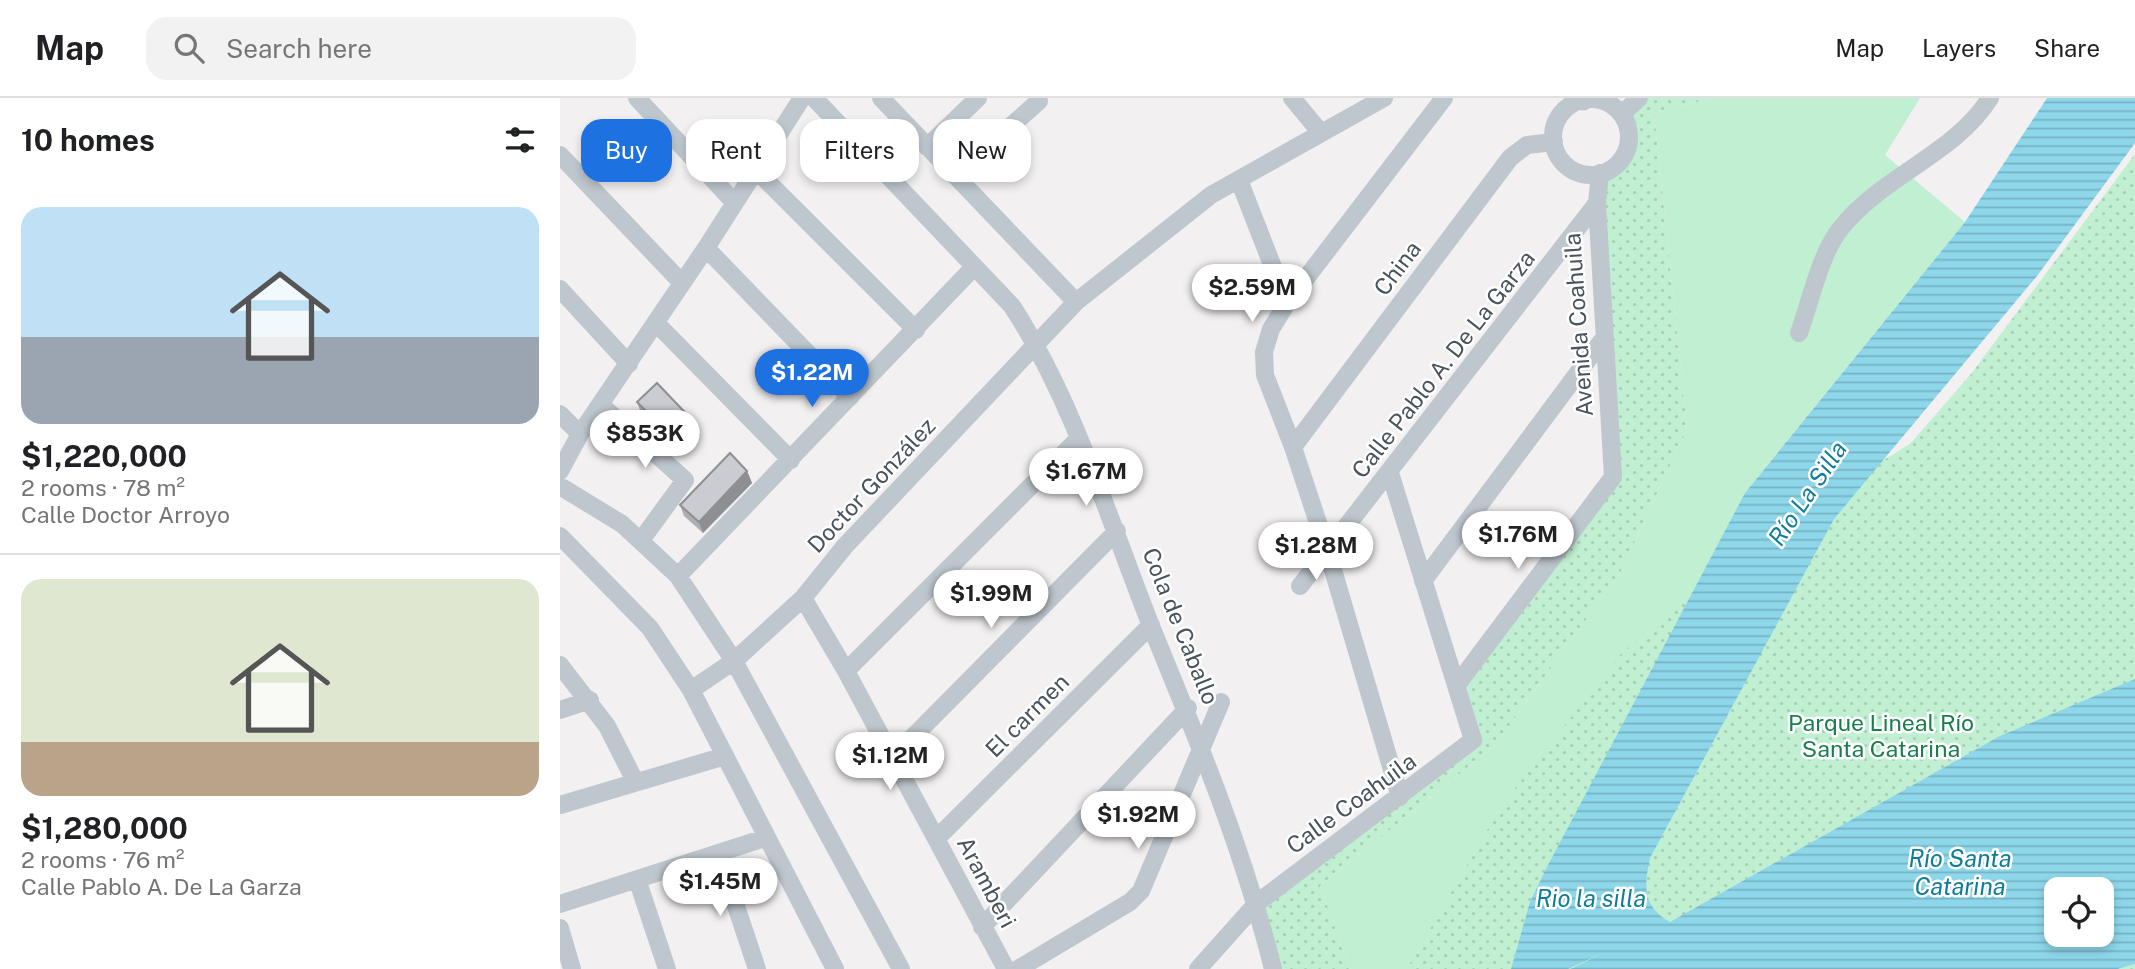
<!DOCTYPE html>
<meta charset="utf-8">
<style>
body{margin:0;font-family:"Public Sans",sans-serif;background:#f2f2f2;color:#202124;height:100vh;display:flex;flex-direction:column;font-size:26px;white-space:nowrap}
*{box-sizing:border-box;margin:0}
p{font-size:23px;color:#757577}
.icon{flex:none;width:38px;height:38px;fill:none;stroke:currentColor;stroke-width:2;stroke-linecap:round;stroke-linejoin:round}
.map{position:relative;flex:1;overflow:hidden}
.drawer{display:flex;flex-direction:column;background:#fff;width:560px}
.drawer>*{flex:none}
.hud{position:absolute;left:21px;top:21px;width:665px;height:63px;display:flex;gap:14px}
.controls{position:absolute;left:1484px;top:779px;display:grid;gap:14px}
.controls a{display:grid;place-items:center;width:70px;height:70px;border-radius:14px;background:#fff;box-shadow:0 4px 10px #0003;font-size:35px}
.price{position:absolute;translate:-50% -60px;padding:0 16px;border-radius:24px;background:#fff;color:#222;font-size:23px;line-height:46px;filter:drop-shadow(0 2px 4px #0008)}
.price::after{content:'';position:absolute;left:50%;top:42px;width:21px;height:16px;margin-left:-10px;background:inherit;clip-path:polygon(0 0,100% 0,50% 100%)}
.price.on{background:#1d71e0;color:#fff}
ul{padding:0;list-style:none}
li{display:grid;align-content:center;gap:14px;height:371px;padding:0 21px}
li+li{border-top:2px solid #e0e0e0}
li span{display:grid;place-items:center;height:217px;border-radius:21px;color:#555}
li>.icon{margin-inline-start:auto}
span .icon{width:126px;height:126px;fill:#fffc;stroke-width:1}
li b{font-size:30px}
h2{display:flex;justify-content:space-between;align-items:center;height:84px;padding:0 21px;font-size:30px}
.tag{padding:0 24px;border-radius:21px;background:#fff;box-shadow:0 4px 10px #0003;font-size:24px;line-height:63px}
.tag.on{background:#1d71e0;color:#fff}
header{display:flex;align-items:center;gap:42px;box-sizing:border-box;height:98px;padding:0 35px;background:#fff;border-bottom:2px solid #e0e0e0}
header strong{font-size:33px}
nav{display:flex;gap:38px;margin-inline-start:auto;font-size:24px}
.search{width:490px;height:63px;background:#f2f2f2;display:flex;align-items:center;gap:18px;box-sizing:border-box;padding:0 24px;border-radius:21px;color:#757577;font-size:26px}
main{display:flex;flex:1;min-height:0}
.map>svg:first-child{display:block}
.grass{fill:#c0efd2}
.park{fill:url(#park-dots);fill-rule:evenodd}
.water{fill:url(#water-rules);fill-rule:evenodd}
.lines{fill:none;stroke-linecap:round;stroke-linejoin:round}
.minor{stroke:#bec7ce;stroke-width:18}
.tertiary{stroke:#bec7ce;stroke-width:21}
.wall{fill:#aeafb5}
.shaded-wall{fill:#8d8f93}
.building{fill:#caccd2;stroke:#8d8f93;stroke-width:2}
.labels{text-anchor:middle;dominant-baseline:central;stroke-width:5;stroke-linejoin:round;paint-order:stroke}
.street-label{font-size:23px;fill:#48535d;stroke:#fff}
.park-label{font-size:23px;fill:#197e4c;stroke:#fff}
.water-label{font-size:24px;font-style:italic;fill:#0f7d9a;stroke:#fff}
</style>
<header>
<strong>Map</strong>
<div class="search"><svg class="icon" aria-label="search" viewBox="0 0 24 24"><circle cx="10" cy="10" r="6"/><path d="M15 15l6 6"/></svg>Search here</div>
<nav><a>Map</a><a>Layers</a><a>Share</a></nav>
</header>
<main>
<section class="drawer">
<h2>10 homes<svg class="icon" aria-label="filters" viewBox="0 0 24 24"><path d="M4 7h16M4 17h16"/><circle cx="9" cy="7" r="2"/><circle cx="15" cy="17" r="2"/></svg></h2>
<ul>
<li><span style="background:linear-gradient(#bfe0f5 60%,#9aa5b1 0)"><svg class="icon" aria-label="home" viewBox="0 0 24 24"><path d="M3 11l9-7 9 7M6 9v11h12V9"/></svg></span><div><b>$1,220,000</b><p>2 rooms · 78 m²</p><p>Calle Doctor Arroyo</p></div></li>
<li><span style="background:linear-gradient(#dfe7d0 75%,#b9a48a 0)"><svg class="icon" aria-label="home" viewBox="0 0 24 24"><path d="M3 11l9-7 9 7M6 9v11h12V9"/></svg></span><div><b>$1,280,000</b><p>2 rooms · 76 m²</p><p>Calle Pablo A. De La Garza</p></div></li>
</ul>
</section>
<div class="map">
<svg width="1575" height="871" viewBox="0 0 1575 871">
<defs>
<pattern id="park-dots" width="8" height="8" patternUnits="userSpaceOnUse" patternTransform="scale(1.75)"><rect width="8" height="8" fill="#c0efd2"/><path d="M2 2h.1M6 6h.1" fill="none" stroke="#a6cfb7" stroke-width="1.8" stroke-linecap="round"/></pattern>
<pattern id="water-rules" width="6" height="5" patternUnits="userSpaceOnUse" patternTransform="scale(1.75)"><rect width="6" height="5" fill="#8ed7eb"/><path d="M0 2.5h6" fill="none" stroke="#76b1c2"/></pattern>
</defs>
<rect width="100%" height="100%" fill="#f2f0f0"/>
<path class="grass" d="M 1152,0 L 1360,0 L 1325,57 L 1405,124 L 1185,395 L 995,871 L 790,871 L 760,788 L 935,647 L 1061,473 L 1127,331 L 1094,15 Z"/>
<path class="park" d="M 1079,0 L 1152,0 L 1094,15 L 1127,331 L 1061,473 L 935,647 L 760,788 L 790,871 L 713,871 L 697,805 L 907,650 L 896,588 L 1052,383 L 1040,75 L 1062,60 L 1069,35 L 1065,22 Z
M 1575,56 L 1575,871 L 847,871 L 940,710 L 1060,557 L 1189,444 L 1350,346 L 1411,276 ZM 1496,791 L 1542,791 L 1542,836 L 1496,836 Z"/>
<path class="water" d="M 1487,0 L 1575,0 L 1575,45 L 1477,178 L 1274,421 L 1090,760 C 1084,788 1082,808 1110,824 L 1440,638 L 1575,581 L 1575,866 L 1557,871 L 1011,871 L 1043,855 L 1008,871 L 951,871 L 970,804 L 987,769 L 1185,395 L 1405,124 ZM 1542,791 L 1542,836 L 1496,836 L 1496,791 Z"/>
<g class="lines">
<path class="minor" d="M 77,0 L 175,105
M 254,0 L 452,208 C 514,304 549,422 591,528 C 638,643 683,750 713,871
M 321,0 L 516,204
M 732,0 L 761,35
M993 39a38 38 0 1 1 76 0a38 38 0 1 1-76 0Z
M 1062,16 L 1079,0
M 367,49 L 418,0
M 0,57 L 122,185
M 196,72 L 356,232
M 395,78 L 479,3
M 679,82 L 727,205
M 146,150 L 290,299
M 0,191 L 69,266
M 96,225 L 231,362
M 1239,235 C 1250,205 1261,153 1281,130 C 1322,78 1395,56 1430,0
M 42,308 L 125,382 L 82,441
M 0,316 L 20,336
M 733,349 L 950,60 L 967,47 L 994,44
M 0,373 L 20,336 L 146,150 L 242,0
M 3,390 L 62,426 L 118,478 L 174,563 L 341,871
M 0,438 L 90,530 L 131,592 L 275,871
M 118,478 L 414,169
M 863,483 L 1044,240
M 740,488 L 1037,105
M 243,500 L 286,573 L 446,871
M 0,567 L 47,628 L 75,683
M 286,573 L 517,342
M 896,588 L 1053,379 L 1037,105 L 1040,75
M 131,592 L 174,563 L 243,500 L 285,448 L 516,204 L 651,97 L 824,0
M 0,612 L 30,602
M 333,659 L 557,433
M 840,699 L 768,455 L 733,349 L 705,277 L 704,254 L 711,231 L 727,205 L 884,0
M 0,707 L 165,658
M 376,741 L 591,527
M 159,757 L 197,871
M 77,781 L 107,871
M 0,806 L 205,740
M 422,829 L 628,610
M 0,830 L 12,871
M 458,871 L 570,804 L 581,793 L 661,604
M 638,871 L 697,805 L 913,642 L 830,375"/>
<path class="tertiary" d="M 1023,0 L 1023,2"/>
</g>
<path class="wall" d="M 77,304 L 140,337 L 121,355 L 81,315 Z
M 187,373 L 192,385 L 143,435 L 124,418 L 120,407 Z"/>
<path class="shaded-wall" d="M 136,326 L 140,337 L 121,355 L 117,344 Z
M 187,373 L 192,385 L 143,435 L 139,424 Z"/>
<path class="building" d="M 97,285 L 136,326 L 117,344 L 77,304 Z
M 170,355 L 187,373 L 139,424 L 120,407 Z"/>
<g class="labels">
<g class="street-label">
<text transform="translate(837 170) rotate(-53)">China</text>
<text transform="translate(1018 227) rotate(-94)">Avenida Coahuila</text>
<text transform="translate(883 266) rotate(-52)">Calle Pablo A. De La Garza</text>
<text transform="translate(311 387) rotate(-47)">Doctor González</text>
<text transform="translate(621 528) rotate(68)">Cola de Caballo</text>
<text transform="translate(467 617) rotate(-45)">El carmen</text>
<text transform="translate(791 705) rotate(-36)">Calle Coahuila</text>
<text transform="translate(427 784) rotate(62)">Aramberi</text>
</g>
<g class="park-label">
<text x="1321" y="624">Parque Lineal Río<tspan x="1321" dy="26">Santa Catarina</tspan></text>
</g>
<g class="water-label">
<text transform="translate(1247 395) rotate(-56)">Río La Silla</text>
<text x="1400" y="760">Río Santa<tspan x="1400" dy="28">Catarina</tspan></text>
<text x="1031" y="800">Rio la silla</text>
</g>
</g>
</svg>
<div class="controls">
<a><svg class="icon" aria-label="locate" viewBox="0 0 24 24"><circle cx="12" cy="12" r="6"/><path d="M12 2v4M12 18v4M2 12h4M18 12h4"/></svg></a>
</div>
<b class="price" style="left:692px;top:226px">$2.59M</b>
<b class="price on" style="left:252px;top:311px">$1.22M</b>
<b class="price" style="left:85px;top:372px">$853K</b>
<b class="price" style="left:526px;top:410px">$1.67M</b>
<b class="price" style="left:958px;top:473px">$1.76M</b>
<b class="price" style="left:756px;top:484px">$1.28M</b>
<b class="price" style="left:431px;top:532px">$1.99M</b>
<b class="price" style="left:330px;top:694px">$1.12M</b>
<b class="price" style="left:578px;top:753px">$1.92M</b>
<b class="price" style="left:160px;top:820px">$1.45M</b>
<div class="hud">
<a class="tag on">Buy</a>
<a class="tag">Rent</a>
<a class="tag">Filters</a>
<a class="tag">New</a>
</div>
</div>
</main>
